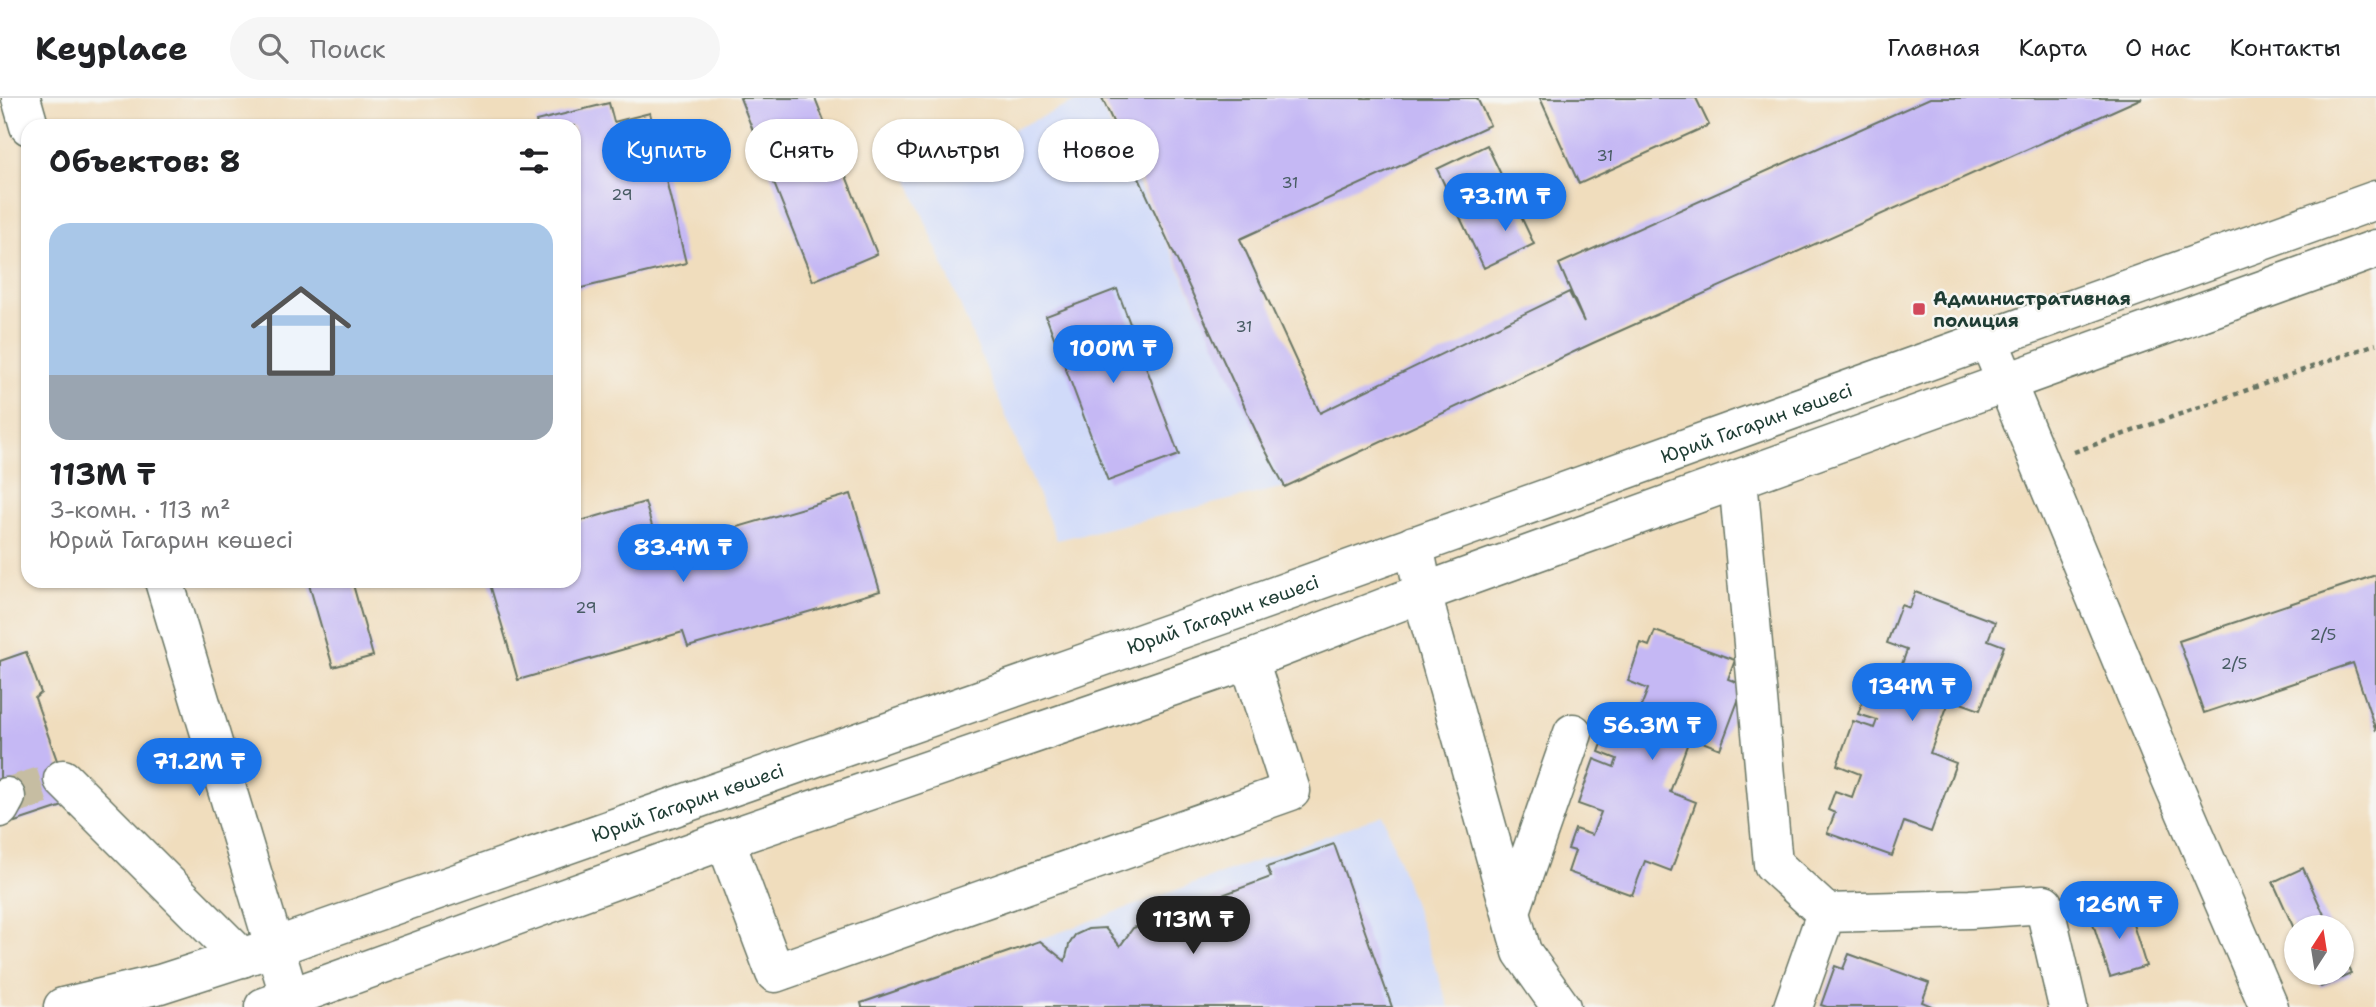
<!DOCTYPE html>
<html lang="ru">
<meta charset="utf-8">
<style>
body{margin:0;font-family:"Shantell Sans",sans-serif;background:#f6f6f6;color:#202124;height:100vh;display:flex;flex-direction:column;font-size:26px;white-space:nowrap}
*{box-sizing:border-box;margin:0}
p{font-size:23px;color:#757577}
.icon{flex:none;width:38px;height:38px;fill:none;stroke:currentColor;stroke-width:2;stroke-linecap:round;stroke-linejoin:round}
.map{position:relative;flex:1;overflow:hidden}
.details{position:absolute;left:21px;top:21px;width:560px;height:469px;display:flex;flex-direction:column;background:#fff;border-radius:21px;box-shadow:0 2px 5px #0004}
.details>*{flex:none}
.banner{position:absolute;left:602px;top:21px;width:665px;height:63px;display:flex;gap:14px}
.needle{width:46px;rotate:12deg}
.tools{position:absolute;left:2284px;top:817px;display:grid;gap:14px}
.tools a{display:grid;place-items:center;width:70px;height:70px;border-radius:50%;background:#fff;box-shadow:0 2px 5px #0004;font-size:35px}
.price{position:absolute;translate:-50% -60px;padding:0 16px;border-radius:24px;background:#1a73e8;color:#fff;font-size:23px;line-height:46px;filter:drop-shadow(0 2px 4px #0008)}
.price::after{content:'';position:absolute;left:50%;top:42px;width:21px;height:16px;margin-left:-10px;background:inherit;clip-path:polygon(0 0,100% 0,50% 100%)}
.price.current{background:#222;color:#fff}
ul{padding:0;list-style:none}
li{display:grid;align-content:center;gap:14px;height:371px;padding:0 28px}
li+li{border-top:2px solid #e0e0e0}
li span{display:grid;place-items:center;height:217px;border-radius:21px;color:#555}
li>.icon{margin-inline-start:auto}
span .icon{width:126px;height:126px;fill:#fffc;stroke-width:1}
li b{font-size:30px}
h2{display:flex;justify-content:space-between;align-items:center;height:84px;padding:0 28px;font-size:30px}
.tag{padding:0 24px;border-radius:32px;background:#fff;box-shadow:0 2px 5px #0004;font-size:24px;line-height:63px}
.tag.current{background:#1a73e8;color:#fff}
header{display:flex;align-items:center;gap:42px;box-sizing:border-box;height:98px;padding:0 35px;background:#fff;border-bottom:2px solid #e0e0e0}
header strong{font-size:33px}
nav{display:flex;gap:38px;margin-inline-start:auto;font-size:24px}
.search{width:490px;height:63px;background:#f6f6f6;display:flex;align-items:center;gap:18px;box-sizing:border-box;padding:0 24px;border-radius:38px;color:#757577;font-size:26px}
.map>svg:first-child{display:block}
.built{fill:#d0daf9}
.building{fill:#c5b8f4}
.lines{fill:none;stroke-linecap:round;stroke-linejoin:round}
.minor-tunnel{stroke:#c6bda2;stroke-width:38;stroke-dasharray:38 19;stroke-linecap:butt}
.minor-casing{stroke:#687564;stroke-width:41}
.major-casing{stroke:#687564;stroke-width:41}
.path{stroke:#687564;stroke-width:4.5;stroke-dasharray:5 5;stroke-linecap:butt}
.minor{stroke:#fff;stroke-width:38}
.major{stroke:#fff;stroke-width:38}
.poi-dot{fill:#d1495b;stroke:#f6f6f2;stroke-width:2.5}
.labels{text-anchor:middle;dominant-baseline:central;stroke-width:5;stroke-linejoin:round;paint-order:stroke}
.number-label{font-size:16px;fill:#485c64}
.poi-label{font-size:19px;font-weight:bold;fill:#1f3d34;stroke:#f6f6f2;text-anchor:start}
.street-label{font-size:19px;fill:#1f3d34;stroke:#f6f6f2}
</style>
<header>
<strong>Keyplace</strong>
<div class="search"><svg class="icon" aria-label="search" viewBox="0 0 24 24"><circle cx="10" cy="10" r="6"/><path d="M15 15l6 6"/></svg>Поиск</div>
<nav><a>Главная</a><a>Карта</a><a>О нас</a><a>Контакты</a></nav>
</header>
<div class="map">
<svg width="2376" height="909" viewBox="0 0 2376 909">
<rect width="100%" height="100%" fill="#f6f6f2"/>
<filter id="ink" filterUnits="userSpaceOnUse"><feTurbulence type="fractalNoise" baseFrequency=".0143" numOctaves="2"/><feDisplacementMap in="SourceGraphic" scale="14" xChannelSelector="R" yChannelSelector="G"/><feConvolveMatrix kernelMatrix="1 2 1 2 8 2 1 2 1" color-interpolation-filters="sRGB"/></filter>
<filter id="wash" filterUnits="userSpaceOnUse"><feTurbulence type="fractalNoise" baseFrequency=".00686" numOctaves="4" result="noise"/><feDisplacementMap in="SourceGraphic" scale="28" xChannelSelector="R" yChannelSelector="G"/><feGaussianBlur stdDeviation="1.57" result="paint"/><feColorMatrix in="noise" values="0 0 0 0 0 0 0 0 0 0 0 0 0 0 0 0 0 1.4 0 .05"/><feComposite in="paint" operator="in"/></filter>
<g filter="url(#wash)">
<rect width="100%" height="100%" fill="#f0ddbd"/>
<path class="built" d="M 1084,0 L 1097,0 L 1285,389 L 1057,442 L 907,79 Z
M 1383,717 L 1449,909 L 854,909 Z"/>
<g id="blocks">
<path class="building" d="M 740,0 L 815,0 L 877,156 L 813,183 Z
M 1102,0 L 1477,0 L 1490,27 L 1240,141 L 1320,315 L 1569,194 L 1584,224 L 1559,166 L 1930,0 L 2142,0 L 1593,245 L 1285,389 L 1260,342 Z
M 1540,0 L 1696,0 L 1709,27 L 1579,86 Z
M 609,5 L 614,24 L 650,15 L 686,165 L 577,191 L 574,179 L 574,28 L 537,28 L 536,23 Z
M 1487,47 L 1534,146 L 1484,170 L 1437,71 Z
M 1117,191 L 1179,357 L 1108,383 L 1046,218 Z
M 851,396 L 880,493 L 688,549 L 683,534 L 518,582 L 489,483 L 574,483 L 574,425 L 645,404 L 659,452 Z
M 2376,477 L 2376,633 L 2353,565 L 2204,615 L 2179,543 Z
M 308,483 L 352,483 L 373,558 L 333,569 Z
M 1915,494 L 1995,524 L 1988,542 L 2004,548 L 1980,612 L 1950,601 L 1930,655 L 1956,665 L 1931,734 L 1904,724 L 1892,758 L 1827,735 L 1835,715 L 1828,712 L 1835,693 L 1852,699 L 1860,676 L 1837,667 L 1853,623 L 1874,630 L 1877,622 L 1858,616 L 1875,569 L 1898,577 L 1907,552 L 1887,545 L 1901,507 L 1909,510 Z
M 1655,533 L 1735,562 L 1728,581 L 1744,587 L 1720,651 L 1690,639 L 1670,694 L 1696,704 L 1671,773 L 1645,763 L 1632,797 L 1568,774 L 1575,753 L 1568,751 L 1575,731 L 1592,737 L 1601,714 L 1578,706 L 1594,661 L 1614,669 L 1617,661 L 1599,654 L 1616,607 L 1638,616 L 1648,591 L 1628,583 L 1641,545 L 1649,548 Z
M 26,554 L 41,595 L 35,600 L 72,705 L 15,724 L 0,683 L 0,563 Z
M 1334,746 L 1392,909 L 862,909 L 861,905 L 1040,843 L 1065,863 L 1069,847 L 1075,837 L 1088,831 L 1105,830 L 1120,848 L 1133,830 L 1271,779 L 1267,769 Z
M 2303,770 L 2330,830 L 2296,830 L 2296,835 L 2273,784 Z
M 2127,807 L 2146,868 L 2110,879 L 2091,819 Z
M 2342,855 L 2351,876 L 2321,889 L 2314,875 L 2342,875 Z
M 1849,856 L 1929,885 L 1922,904 L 1934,909 L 1827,909 L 1821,907 L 1835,868 L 1843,871 Z"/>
</g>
</g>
<g filter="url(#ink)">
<use href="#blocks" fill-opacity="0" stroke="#687564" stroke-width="2"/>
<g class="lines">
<path class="minor-tunnel" d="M 6,699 L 63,681"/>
<defs>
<path id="minor" d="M 21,0 L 29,28
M 1989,243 L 2171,681 L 2269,909
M 1738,381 L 1773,766 L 1826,815 L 1793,909
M 1414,447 L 1428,518 L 1522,854 L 1561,909
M 164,483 L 290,900
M 63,681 L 242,860
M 0,710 L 6,699
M 725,742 L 775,875 L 1291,693 L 1249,562
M 1511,813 L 1573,635
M 1826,815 L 1970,811 L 2044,806 L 2068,909"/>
<g id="major">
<path id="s1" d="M 63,909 L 160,886 L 275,849 L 1230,514 L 2376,102"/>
<path d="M 264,909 L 725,742 L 1249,562 L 1422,495 L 2376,151"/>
</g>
</defs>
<use href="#minor" class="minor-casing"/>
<use href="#major" class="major-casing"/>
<path class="path" d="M 2074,354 L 2376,246"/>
<use href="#minor" class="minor"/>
<use href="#major" class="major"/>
</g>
</g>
<rect class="poi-dot" x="1912" y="204" width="14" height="14" rx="3.5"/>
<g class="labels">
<g class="number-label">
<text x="1605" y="57">31</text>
<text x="1290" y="84">31</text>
<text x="622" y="96">29</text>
<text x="1244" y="228">31</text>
<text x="586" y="509">29</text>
<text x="2323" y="536">2/5</text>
<text x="2234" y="565">2/5</text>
</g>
<g class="poi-label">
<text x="1933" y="200">Административная<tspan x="1933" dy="22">полиция</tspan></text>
</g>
<g class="street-label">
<text stroke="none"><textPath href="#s1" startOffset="1792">Юрий Гагарин көшесі</textPath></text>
<text stroke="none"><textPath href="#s1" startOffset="1225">Юрий Гагарин көшесі</textPath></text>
<text stroke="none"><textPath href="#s1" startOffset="658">Юрий Гагарин көшесі</textPath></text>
</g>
</g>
</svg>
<div class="tools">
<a><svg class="needle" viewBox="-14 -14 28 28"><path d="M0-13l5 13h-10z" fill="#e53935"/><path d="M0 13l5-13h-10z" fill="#757577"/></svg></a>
</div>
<b class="price" style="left:1505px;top:135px">73.1M ₸</b>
<b class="price" style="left:1113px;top:287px">100M ₸</b>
<b class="price" style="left:683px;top:486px">83.4M ₸</b>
<b class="price" style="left:1912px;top:625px">134M ₸</b>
<b class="price" style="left:1652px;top:664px">56.3M ₸</b>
<b class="price" style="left:199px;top:700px">71.2M ₸</b>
<b class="price" style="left:2119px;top:843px">126M ₸</b>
<b class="price current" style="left:1193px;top:858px">113M ₸</b>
<div class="banner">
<a class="tag current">Купить</a>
<a class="tag">Снять</a>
<a class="tag">Фильтры</a>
<a class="tag">Новое</a>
</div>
<section class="details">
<h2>Объектов: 8<svg class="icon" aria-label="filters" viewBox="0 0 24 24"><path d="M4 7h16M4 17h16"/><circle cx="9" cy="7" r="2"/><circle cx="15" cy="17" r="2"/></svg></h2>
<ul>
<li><span style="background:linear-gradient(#a9c7e8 70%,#9aa5b1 0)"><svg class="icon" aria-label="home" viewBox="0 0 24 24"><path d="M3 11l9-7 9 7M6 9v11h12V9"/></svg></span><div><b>113M ₸</b><p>3-комн. · 113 m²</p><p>Юрий Гагарин көшесі</p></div></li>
</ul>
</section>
</div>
